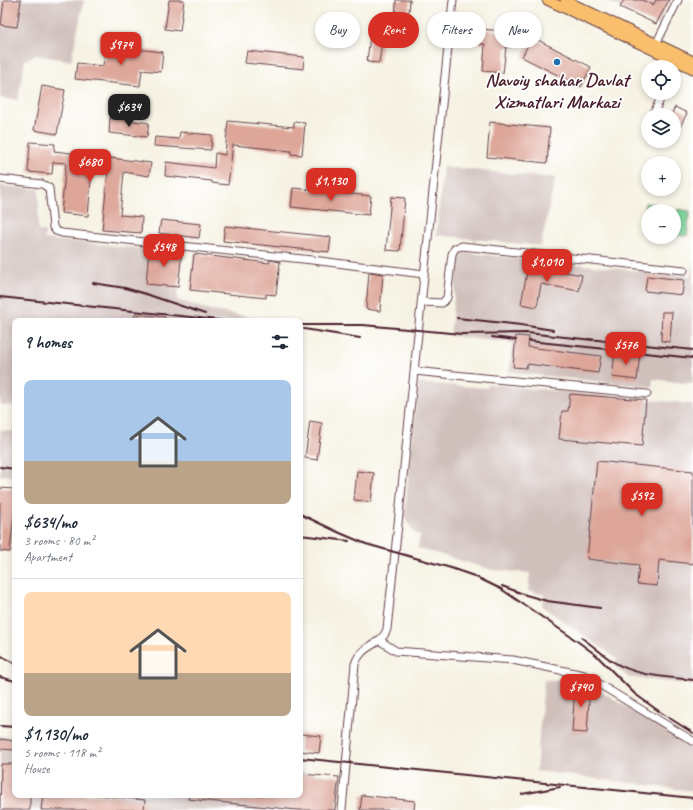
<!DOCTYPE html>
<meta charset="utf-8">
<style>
body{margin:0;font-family:Caveat,sans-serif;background:#f6f6f7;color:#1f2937;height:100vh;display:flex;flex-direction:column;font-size:15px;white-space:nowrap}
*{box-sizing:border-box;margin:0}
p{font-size:13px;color:#747a83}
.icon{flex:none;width:22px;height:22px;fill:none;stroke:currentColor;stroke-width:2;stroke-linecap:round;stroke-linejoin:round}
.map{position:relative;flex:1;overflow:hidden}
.details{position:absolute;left:12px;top:318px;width:291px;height:480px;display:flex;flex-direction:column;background:#fff;border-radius:8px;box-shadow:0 2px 6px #0003}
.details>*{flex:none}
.top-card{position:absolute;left:315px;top:12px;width:318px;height:36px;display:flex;gap:8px}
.tools{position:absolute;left:641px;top:60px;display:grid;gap:8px}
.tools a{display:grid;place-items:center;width:40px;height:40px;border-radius:50%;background:#fff;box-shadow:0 2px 6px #0003;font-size:20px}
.price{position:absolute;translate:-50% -34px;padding:0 9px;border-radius:8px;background:#d93025;color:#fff;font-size:13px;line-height:26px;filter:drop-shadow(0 1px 2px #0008)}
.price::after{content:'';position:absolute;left:50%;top:24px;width:12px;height:9px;margin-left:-6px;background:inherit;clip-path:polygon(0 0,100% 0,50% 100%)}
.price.selected{background:#222;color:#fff}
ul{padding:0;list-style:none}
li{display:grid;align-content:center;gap:8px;height:212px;padding:0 12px}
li+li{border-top:1px solid #e0e1e3}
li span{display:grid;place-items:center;height:124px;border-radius:8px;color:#555}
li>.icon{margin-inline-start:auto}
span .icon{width:72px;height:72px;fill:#fffc;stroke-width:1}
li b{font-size:17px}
h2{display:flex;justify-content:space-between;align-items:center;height:48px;padding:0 12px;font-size:17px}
.chip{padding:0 14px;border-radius:18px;background:#fff;box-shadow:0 2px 6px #0003;font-size:14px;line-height:36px}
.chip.selected{background:#d93025;color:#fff}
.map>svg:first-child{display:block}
.industrial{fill:#d0c0bc}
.green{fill:#77d096;stroke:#607860}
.building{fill:#dda699}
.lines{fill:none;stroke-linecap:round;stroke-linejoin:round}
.minor-casing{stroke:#643f47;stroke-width:9}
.major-casing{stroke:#643f47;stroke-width:11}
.minor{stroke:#fff;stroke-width:7}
.major{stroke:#f9bf6d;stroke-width:9}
.rail{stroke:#4a1f2b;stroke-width:2}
.poi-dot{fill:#1f6fb2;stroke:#fff;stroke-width:1.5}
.labels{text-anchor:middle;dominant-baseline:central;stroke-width:3.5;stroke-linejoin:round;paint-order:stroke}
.poi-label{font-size:19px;font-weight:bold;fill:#4a1f2b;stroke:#fff}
</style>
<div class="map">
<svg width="693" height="810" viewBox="0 0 693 810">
<rect width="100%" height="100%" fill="#fff"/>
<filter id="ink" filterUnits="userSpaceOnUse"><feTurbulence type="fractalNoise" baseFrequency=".025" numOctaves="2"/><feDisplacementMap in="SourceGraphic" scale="8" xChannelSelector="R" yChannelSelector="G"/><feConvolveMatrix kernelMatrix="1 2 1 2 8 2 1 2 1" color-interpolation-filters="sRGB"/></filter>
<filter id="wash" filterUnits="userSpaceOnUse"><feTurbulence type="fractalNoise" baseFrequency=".012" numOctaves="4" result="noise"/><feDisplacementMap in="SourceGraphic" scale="16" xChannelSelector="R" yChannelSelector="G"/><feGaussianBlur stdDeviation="0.9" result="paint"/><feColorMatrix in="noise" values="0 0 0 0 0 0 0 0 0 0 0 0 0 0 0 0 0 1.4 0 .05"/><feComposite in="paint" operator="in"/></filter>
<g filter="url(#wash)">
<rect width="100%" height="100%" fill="#f6f2e3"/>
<path class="industrial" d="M 0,0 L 84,0 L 71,61 L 36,55 L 25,60 L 18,100 L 0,98 Z
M 604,0 L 670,0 L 658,25 Z
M 443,167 L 555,178 L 541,246 L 436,235 Z
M 0,186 L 39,189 L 38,231 L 45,231 L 44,239 L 182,252 L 177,300 L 210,310 L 270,321 L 15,321 L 15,406 L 0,405 Z
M 459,252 L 690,276 L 693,259 L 693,384 L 653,379 L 652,387 L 509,372 L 513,343 L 450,336 Z
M 418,383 L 487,388 L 488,384 L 693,404 L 693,685 L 628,677 L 615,666 L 617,659 L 542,606 L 544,595 L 528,591 L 530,573 L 493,570 L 418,548 L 420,535 L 415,533 L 404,517 Z
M 0,430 L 15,432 L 15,476 L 0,475 Z
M 580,679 L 693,746 L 693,791 L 536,771 L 544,680 Z
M 0,736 L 15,738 L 15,795 L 300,795 L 300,772 L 342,777 L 338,810 L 0,810 Z"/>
<path class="green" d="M 645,203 L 657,204 L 656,211 L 648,211 L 648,229 L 642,228 Z
M 678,209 L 690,211 L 687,236 L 674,235 Z"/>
<g id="blocks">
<path class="building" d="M 4,0 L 21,0 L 17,27 L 1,25 Z
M 169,0 L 184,0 L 180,31 L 165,29 Z
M 396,0 L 410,0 L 408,24 L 395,23 Z
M 624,0 L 642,0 L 653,5 L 656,0 L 669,0 L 656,24 L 620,7 Z
M 371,26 L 384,27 L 379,63 L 367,62 Z
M 481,29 L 514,32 L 512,47 L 506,47 L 503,73 L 483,71 L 485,44 L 479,44 Z
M 532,37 L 591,67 L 581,87 L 522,57 Z
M 105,46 L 163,52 L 161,72 L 142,70 L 140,86 L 75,79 L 77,63 L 103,66 Z
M 247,51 L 304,57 L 303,69 L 245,63 Z
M 42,86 L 65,90 L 57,134 L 34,130 Z
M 675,107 L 687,113 L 674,139 L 674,115 L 671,115 Z
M 110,118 L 149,123 L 147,137 L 109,133 Z
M 228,121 L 294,127 L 294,122 L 305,123 L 302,155 L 291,154 L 291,151 L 233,145 L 228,185 L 212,183 L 212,181 L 165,176 L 166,162 L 214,168 L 215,153 L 225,155 Z
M 490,122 L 550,128 L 547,163 L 487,157 Z
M 180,132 L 212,135 L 211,150 L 154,146 L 155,137 L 179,139 Z
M 30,142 L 55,144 L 54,151 L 151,163 L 149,176 L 124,172 L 120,215 L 142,217 L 141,233 L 102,230 L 108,170 L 92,168 L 88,216 L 61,213 L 66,163 L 53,162 L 52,174 L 28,172 Z
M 293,188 L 371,196 L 369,215 L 291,207 Z
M 391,197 L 405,198 L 400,251 L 386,250 Z
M 161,220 L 201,224 L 199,238 L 159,233 Z
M 225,226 L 331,237 L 329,252 L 223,241 Z
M 149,249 L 182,252 L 178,287 L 146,284 Z
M 194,254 L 269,263 L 270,260 L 280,262 L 276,295 L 266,294 L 266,298 L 190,290 Z
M 528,267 L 549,271 L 549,269 L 582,275 L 579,291 L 541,284 L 537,307 L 521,304 Z
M 369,272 L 383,274 L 380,311 L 366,309 Z
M 647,276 L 684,280 L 682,295 L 645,291 Z
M 662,312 L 672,312 L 670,342 L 661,341 Z
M 135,314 L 165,317 L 165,321 L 134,321 Z
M 516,336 L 529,337 L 528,347 L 601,356 L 598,373 L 527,364 L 526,368 L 513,367 Z
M 615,351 L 640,354 L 637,380 L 612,377 Z
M 570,394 L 646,400 L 642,446 L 559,439 L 562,411 L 568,411 Z
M 310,421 L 322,423 L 317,460 L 305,458 Z
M 597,461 L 693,471 L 693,564 L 659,560 L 657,586 L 637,584 L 639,565 L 587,559 Z
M 357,471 L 374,473 L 371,502 L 354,500 Z
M 0,488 L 15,489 L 15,504 L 10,552 L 0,551 Z
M 575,684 L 590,685 L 587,733 L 572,732 Z
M 300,734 L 321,736 L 319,753 L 300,751 Z
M 0,739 L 15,741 L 15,750 L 0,749 Z
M 1,764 L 15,764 L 15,795 L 30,795 L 30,810 L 0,810 Z
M 300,774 L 339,777 L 335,810 L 297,810 L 188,799 L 189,795 L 300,795 Z
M 43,795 L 99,795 L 145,800 L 144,810 L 41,810 Z
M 362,795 L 415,801 L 414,810 L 360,810 Z"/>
</g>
</g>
<g filter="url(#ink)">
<use href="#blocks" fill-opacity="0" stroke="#643f47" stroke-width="1"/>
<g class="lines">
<defs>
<path id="minor" d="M 654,48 L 678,0
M 674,69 L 679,57
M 653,115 L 663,93
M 648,126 L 648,125
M 0,179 L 42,184 L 49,188 L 53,227 L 56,231 L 62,233 L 312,260 L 424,274
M 421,302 L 442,303 L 447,298 L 452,254 L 455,248 L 462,246 L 684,270
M 414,371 L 647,394
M 379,640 L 396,651 L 513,660 L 584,675 L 693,741
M 342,810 L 355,664 C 361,644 382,646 387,629 L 453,0"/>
<path id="major" d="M 547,0 L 693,69
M 565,0 L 693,61"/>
</defs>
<use href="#minor" class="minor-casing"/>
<use href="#major" class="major-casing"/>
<use href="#minor" class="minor"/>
<use href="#major" class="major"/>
<path class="rail" d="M 93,283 L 125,288 L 146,294 L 205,314
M 0,297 L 228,321
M 457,318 L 521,325 L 553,330
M 300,325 L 363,325 L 462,334 L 527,333 L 593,340
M 304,329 L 360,338
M 492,337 L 516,340
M 588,339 L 693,350
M 529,341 L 693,358
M 0,467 L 15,469
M 300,514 L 340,533 L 366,544 L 451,568 L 474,576 L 501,589 L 577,641 L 596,655 L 635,694 L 660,712 L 693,733
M 300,535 L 349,541
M 502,586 L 526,595 L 547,601 L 600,608
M 582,638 C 592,645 602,654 612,661 C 635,676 666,677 693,680
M 0,655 L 15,664
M 0,677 L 15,681
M 0,726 L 15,727
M 300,758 L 693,798
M 522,794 L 560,787"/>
</g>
</g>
<circle class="poi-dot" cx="557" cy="62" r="4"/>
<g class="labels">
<g class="poi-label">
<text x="557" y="80">Navoiy shahar Davlat<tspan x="557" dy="22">Xizmatlari Markazi</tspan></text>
</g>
</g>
</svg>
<div class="tools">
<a><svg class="icon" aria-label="locate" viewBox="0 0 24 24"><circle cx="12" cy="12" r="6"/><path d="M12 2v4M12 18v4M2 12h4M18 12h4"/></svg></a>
<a><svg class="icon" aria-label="layers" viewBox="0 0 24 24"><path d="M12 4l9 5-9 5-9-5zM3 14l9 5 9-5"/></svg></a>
<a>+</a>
<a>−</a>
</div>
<b class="price" style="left:121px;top:66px">$974</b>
<b class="price selected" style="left:129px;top:128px">$634</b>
<b class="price" style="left:90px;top:183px">$680</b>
<b class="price" style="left:331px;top:202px">$1,130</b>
<b class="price" style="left:164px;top:268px">$548</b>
<b class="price" style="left:547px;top:283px">$1,010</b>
<b class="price" style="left:626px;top:366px">$576</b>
<b class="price" style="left:642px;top:517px">$592</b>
<b class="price" style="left:581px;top:708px">$740</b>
<div class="top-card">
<a class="chip">Buy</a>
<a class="chip selected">Rent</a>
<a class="chip">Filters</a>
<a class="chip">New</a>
</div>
<section class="details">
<h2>9 homes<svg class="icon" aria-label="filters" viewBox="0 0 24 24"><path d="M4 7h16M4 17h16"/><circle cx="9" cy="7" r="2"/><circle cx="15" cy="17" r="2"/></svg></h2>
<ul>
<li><span style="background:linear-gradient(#a9c7e8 65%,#b9a48a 0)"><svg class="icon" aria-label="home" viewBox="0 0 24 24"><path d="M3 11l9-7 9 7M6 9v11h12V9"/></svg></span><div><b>$634/mo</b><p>3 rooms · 80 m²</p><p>Apartment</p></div></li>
<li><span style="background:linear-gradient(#ffd9b3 65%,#b9a48a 0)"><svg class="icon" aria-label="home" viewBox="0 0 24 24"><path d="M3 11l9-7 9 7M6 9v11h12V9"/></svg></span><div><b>$1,130/mo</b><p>5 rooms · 118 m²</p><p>House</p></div></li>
</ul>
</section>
</div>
